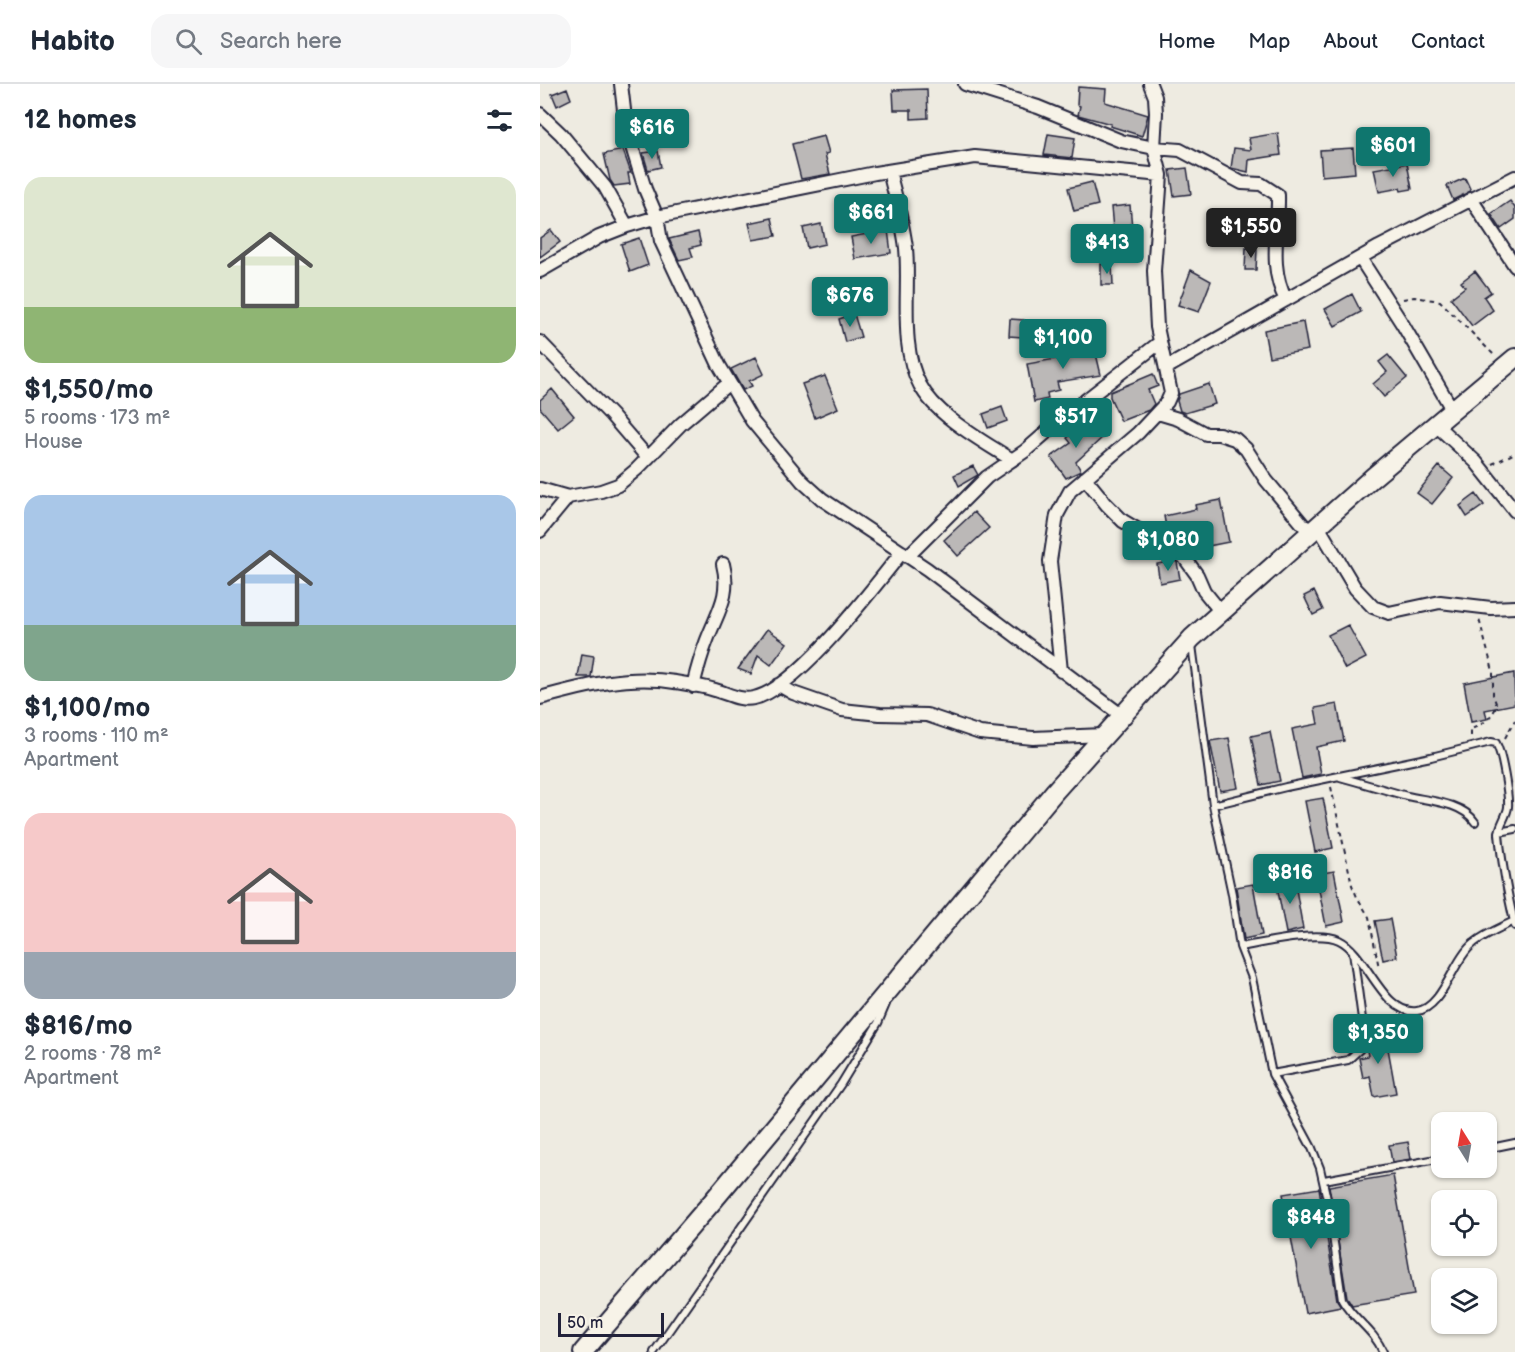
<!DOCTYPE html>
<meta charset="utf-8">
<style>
body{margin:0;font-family:"Balsamiq Sans",sans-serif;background:#f6f6f7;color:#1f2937;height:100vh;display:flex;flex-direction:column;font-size:22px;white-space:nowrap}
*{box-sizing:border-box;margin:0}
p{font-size:20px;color:#747a83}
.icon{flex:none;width:33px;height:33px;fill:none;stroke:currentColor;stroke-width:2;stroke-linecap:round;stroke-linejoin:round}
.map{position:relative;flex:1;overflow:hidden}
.sheet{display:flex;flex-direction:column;background:#fff;width:540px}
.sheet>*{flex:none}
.needle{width:39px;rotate:349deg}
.tools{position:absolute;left:891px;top:1028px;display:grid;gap:12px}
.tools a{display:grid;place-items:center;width:66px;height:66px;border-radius:12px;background:#fff;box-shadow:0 2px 4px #0004;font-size:30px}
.scale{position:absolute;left:18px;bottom:15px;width:106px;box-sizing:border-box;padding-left:6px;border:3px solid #22223b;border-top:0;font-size:16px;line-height:21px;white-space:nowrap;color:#22223b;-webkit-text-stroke:4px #f7f3e8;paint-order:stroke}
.price{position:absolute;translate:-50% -51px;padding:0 14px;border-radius:6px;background:#0f766e;color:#fff;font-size:20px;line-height:39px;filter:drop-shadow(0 2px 3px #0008)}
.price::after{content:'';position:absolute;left:50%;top:36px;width:18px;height:14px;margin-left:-9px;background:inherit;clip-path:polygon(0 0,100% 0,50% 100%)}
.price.active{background:#222;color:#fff}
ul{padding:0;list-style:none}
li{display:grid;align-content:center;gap:12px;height:318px;padding:0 24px}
li span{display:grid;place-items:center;height:186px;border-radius:18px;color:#555}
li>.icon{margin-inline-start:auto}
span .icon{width:108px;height:108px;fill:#fffc;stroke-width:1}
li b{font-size:26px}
h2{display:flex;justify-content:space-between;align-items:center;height:72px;padding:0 24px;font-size:26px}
header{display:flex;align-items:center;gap:36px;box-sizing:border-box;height:84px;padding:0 30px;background:#fff;border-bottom:2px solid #e0e1e3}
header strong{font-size:28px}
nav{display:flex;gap:33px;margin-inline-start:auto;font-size:21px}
.search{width:420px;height:54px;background:#f6f6f7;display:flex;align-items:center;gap:15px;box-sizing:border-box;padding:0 21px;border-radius:18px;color:#747a83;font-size:22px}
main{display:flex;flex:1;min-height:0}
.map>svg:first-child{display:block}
.building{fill:#bbb8b7;stroke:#22223b;stroke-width:1.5}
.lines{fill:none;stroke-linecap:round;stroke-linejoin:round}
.lane-casing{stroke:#22223b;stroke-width:10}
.street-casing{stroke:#22223b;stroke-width:16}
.secondary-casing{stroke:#22223b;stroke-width:22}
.path{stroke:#22223b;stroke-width:2;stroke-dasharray:4.5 4.5;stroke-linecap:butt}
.lane{stroke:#f7f3e8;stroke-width:6}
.street{stroke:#f7f3e8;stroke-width:12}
.secondary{stroke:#f7f3e8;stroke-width:18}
</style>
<header>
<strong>Habito</strong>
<div class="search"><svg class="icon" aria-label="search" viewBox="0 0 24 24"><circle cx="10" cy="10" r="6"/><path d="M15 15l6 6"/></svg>Search here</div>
<nav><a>Home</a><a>Map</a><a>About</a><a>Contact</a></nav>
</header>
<main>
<section class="sheet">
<h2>12 homes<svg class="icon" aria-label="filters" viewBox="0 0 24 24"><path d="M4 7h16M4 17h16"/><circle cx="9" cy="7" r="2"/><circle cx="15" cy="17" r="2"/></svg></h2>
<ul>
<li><span style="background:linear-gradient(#dfe7d0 70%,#8fb573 0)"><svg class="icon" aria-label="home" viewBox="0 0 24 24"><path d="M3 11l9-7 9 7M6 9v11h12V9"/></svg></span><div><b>$1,550/mo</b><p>5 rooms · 173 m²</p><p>House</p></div></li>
<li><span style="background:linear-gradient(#a9c7e8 70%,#7fa58c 0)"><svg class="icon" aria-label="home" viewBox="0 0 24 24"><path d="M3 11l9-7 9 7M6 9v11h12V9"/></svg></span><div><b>$1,100/mo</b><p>3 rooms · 110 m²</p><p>Apartment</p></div></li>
<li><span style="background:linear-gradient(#f6c9c9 75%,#9aa5b1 0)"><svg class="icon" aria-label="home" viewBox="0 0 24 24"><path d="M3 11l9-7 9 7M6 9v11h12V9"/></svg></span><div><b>$816/mo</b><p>2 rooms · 78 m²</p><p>Apartment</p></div></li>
</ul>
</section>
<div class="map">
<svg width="975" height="1268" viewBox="0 0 975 1268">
<rect width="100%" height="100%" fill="#eeebe1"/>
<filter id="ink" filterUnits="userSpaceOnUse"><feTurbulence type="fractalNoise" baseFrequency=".0167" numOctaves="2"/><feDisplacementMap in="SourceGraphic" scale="12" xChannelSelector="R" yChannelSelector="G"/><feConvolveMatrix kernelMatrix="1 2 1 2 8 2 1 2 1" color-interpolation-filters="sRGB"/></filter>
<g filter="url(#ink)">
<path class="building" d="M 538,3 L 566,5 L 565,18 L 608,31 L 602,52 L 570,42 L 571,40 L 538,31 L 540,22 L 537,21 Z
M 27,4 L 31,15 L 17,22 L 12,10 Z
M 387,5 L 388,34 L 371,35 L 371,26 L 354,26 L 353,6 Z
M 738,49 L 741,71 L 709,76 L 708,88 L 691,84 L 694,64 L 711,66 L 709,54 Z
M 508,50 L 535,54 L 532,74 L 504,71 Z
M 284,52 L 289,69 L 285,70 L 290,90 L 261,95 L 252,60 Z
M 813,64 L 815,89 L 782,92 L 780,66 Z
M 83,66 L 91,89 L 88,89 L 90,100 L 74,102 L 70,96 L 64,70 Z
M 118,67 L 121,83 L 108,86 L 103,69 Z
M 867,79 L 872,105 L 861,107 L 860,104 L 839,108 L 834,85 Z
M 647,84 L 651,110 L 634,112 L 630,86 Z
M 925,94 L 931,107 L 913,116 L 907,102 Z
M 552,98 L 558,121 L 534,127 L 528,104 Z
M 970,117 L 975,124 L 975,135 L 961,145 L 951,130 Z
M 590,121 L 593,155 L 574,156 L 571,123 Z
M 232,134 L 236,152 L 213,156 L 209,139 Z
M 281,140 L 285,160 L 267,164 L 263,144 Z
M 11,146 L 20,158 L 0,173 L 0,154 Z
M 348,146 L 351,169 L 315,175 L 311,153 Z
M 158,148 L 161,161 L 150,164 L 153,173 L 139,176 L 129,155 Z
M 99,154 L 108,181 L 90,188 L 81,160 Z
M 706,164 L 717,165 L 716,186 L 705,186 Z
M 561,180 L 572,180 L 573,201 L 561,201 Z
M 651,186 L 671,197 L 659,228 L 638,221 Z
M 935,187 L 951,208 L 944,213 L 953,226 L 932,242 L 911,214 L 925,203 L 921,198 Z
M 812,210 L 821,228 L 795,242 L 785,225 Z
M 314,230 L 321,253 L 305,258 L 299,235 Z
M 470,235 L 484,236 L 482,253 L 469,252 Z
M 763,238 L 768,266 L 729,273 L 724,246 Z
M 553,257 L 561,291 L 517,298 L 519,306 L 507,309 L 508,315 L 494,318 L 487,280 L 532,272 L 531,261 Z
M 848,271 L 867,294 L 844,313 L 833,300 L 847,288 L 839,278 Z
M 216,273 L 224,290 L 209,297 L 212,302 L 203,306 L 191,285 Z
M 613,290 L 618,302 L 608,306 L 614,320 L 609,326 L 581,337 L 570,313 L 570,308 Z
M 285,292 L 298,324 L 275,334 L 262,300 Z
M 669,300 L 675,320 L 645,329 L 640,327 L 637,317 L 639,310 Z
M 12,305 L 34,332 L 18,345 L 0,324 L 0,316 Z
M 462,323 L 467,337 L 448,344 L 443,330 Z
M 546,337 L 562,354 L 536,378 L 541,387 L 526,394 L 511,373 L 531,359 L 527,354 Z
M 433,382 L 438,391 L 419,402 L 414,391 Z
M 899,382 L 913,394 L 892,420 L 877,409 Z
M 936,410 L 944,421 L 927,433 L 920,422 Z
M 681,416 L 689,458 L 663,463 L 659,443 L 627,449 L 624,432 L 656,425 L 655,421 Z
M 434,428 L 449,444 L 418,472 L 404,456 Z
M 634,477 L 637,478 L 640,495 L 620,499 L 617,480 Z
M 774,507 L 783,526 L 773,531 L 764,512 Z
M 808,541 L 826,574 L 805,585 L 788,551 Z
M 227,545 L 247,559 L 231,581 L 218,571 L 211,590 L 198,585 Z
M 42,570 L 54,572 L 51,593 L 38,593 Z
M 974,589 L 975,620 L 945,626 L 947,635 L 931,638 L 924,599 Z
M 797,620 L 804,657 L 776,663 L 781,690 L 762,694 L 752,645 L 778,640 L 775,624 Z
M 730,648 L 740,697 L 721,701 L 711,652 Z
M 689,654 L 698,704 L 680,707 L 670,657 Z
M 783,714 L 793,764 L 775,768 L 765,717 Z
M 794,787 L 804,838 L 786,842 L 776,790 Z
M 754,794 L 763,845 L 746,849 L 736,797 Z
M 713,800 L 722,851 L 704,855 L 696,803 Z
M 850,835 L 857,873 L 843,876 L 835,837 Z
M 845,948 L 856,1009 L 834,1013 L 830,992 L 823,994 L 819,974 L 828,972 L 826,961 L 828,951 Z
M 868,1058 L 871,1075 L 852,1078 L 849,1061 Z
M 853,1091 L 874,1211 L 812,1221 L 807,1213 L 789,1102 Z
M 779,1104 L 797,1216 L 801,1222 L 765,1229 L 743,1110 Z"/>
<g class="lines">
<defs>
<path id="lane" d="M 652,561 L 673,721 L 692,810 L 700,863 L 712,894 L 732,990 L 772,1064 L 780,1084 L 789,1124 L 802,1215 C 813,1235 834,1246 843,1268
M 800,693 C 822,699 845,706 867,712 C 889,717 922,718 935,738
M 673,721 L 746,703 L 891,673 L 951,658 L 956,659 C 962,669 969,712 968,723 C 967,732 959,741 959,750 C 962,781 968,812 975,842
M 959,748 L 975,745
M 700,863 C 723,859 778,846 799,856 C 827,869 843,932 877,927 C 903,924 913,875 934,859 C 945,850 960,844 974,837
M 732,990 L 808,976 L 820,965 L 823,950 L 822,935 L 813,868
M 946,1065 L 975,1059
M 784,1096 L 902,1074
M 114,1268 L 301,1000 L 338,939 L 346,920"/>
<path id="street" d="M 81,0 L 86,43 L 105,105 L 117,133 L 121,157 L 179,281 L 212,337 L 262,397 L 282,415 L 387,485 L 581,631
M 425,0 L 498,23 L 581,57 L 614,64 L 640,66 L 702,99 L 721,100 L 738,111 C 739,147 728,183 746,216
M 0,30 L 21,50 L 65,103 L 87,142
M 349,87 C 355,112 363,138 366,164 C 370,206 359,263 380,301 C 396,332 443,357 472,376
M 931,115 L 975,182
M 820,174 L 863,241 L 913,327
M 0,187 L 59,153 L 87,142 L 117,133 L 335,89 L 435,73 L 621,91
M 0,258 L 71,331 L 108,374
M 626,284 L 839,163 L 975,93
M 618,329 L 638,335 L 666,350 L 679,350 L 695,355 L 706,365 L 726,396 L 770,449
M 896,341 L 936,378 L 975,427
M 545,394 L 567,421 L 583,437 L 644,473 L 657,491 L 664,507 L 681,528
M 0,405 L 28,413 L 61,407 L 78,401 L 97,385 L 141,340 L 189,299
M 778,442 L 815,504 L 833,523 L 849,529 L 900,518 L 951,524 L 975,523
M 0,447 L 28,413
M 368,472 L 447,393 L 485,367 L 524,333 L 619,259
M 521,587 L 510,477 L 517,431 L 530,407 L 598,349 L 627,318 L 631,309 L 617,243 L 614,187 L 621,91 L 614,64 L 616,29 L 615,13 L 610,0
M 239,601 L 253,609 L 302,626 L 340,630 L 387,631 L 440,649 L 493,654 L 564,651
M 153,602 C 157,586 161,571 167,556 C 178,527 191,511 183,480
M 0,614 C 44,602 89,590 135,598 C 148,600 162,602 175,606 C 189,610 199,617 214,614 C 257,605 334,503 362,468"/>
<path id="secondary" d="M 43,1268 L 172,1118 L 515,707 L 652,554 L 832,394 L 975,274"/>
</defs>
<use href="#lane" class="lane-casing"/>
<use href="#street" class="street-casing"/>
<use href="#secondary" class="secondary-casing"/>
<path class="path" d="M 863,215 L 874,213 L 900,217 L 954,271
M 952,380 L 975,369
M 931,652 L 931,645 C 944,640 950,635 957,622 L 953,611 L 953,587 L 939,535
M 965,654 L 975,636
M 791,703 L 812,801 L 817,813 L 829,833 L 839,884"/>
<use href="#lane" class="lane"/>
<use href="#street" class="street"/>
<use href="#secondary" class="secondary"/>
</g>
</g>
</svg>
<div class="tools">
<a><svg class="needle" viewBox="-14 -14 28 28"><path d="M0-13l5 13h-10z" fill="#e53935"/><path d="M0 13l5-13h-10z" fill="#747a83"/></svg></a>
<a><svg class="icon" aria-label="locate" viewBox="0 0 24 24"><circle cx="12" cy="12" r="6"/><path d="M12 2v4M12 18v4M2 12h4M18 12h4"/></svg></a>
<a><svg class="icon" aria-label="layers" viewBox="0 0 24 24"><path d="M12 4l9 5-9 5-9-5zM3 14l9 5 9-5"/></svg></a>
</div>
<div class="scale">50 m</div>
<b class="price" style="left:112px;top:76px">$616</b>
<b class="price" style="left:853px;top:94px">$601</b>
<b class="price" style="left:331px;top:161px">$661</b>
<b class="price active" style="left:711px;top:175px">$1,550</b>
<b class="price" style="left:567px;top:191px">$413</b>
<b class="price" style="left:310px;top:244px">$676</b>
<b class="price" style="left:523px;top:286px">$1,100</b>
<b class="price" style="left:536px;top:365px">$517</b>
<b class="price" style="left:628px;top:488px">$1,080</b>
<b class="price" style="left:750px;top:821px">$816</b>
<b class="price" style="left:838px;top:981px">$1,350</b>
<b class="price" style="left:771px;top:1166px">$848</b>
</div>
</main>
